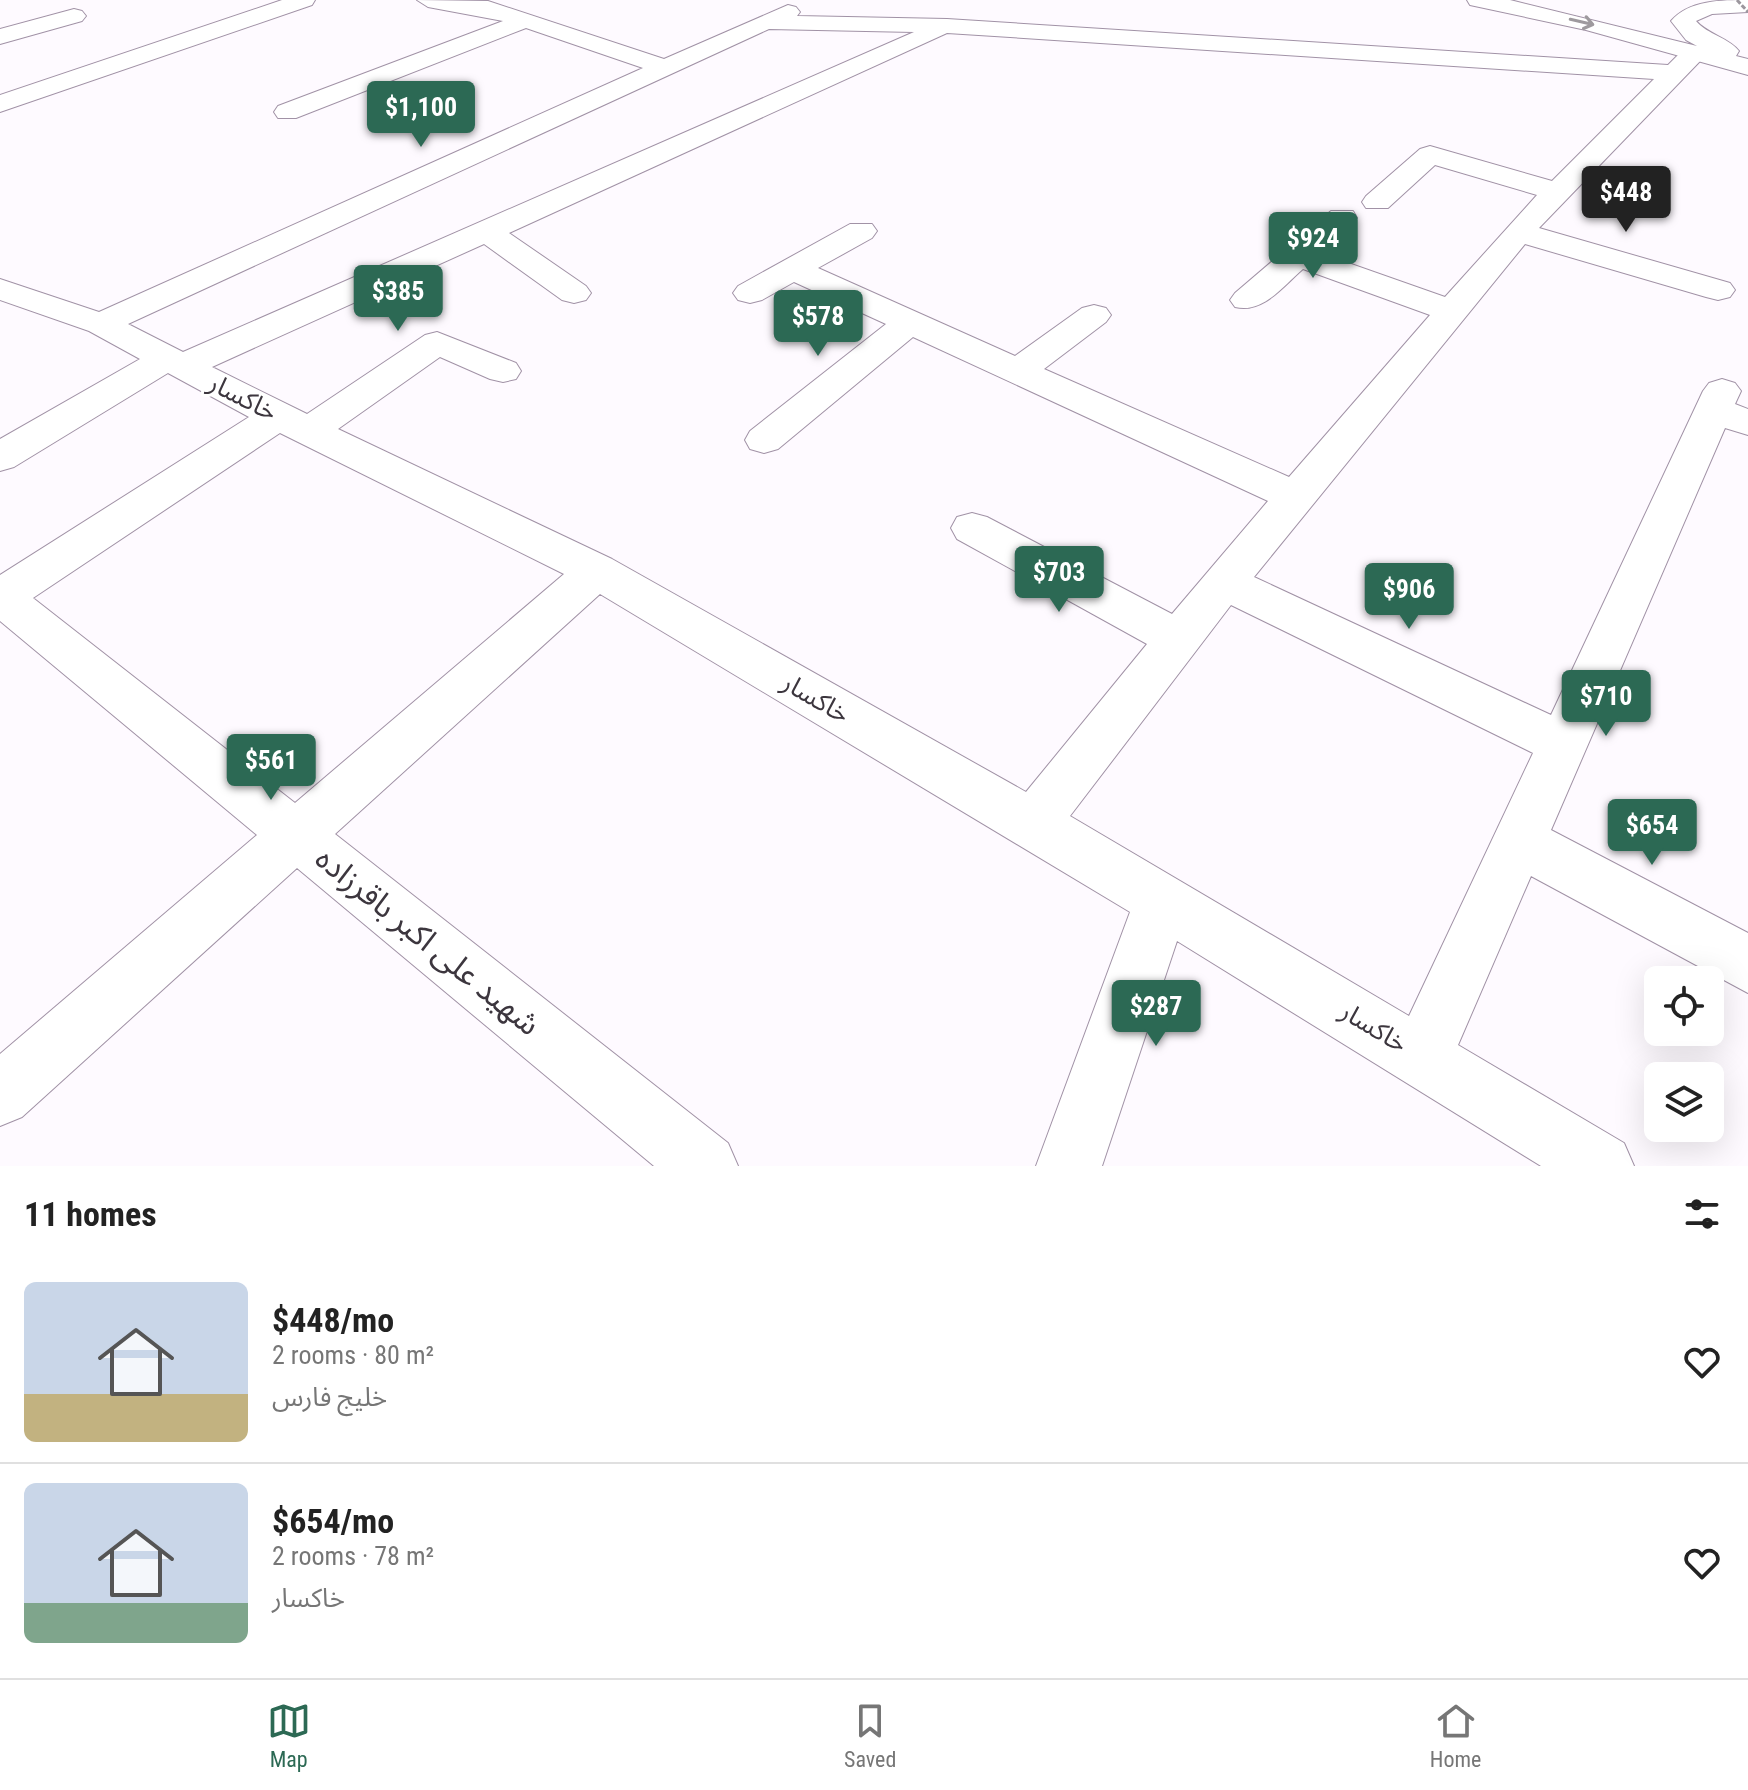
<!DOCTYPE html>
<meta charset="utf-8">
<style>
body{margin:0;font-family:"Roboto Condensed","Noto Sans Arabic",sans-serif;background:#f6f6f6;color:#222;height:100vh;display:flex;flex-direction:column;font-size:30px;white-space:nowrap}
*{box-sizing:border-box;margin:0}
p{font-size:26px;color:#767676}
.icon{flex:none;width:44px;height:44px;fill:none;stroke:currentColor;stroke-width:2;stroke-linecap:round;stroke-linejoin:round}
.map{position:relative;height:1166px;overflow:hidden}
.panel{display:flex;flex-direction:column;background:#fff;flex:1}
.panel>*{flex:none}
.controls{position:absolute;left:1644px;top:966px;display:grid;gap:16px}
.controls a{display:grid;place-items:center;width:80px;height:80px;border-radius:12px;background:#fff;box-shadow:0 8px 32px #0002;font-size:40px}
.price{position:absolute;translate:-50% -68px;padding:0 18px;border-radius:8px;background:#2c6954;color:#fff;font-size:26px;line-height:52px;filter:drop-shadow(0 2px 4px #0008)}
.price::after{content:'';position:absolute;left:50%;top:48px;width:24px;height:18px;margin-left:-12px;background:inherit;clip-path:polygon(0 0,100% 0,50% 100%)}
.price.active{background:#222;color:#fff}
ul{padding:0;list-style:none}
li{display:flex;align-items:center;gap:24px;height:200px;padding:0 24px}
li+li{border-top:2px solid #e0e0e0}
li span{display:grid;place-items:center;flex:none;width:224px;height:160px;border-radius:12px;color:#555}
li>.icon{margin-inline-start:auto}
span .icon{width:96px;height:96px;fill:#fffc;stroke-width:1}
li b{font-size:34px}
h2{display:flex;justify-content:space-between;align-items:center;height:96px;padding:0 24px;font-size:34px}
.tab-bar{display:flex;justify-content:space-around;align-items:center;height:112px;border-top:2px solid #e0e0e0;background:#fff;font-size:22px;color:#767676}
.tab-bar a{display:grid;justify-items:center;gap:4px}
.tab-bar .active{color:#2c6954}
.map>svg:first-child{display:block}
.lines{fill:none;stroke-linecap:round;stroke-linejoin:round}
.minor-casing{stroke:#a192a6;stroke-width:2}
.trunk-casing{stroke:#a192a6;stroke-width:2}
.minor{fill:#fff;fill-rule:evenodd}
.trunk{fill:#fff;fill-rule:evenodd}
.path-bridge{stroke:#9c979e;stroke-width:3;stroke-dasharray:5 2;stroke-linecap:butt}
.oneway{stroke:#9e9a9e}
.labels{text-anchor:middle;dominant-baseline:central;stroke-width:6;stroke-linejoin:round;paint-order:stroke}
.street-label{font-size:26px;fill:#3c363e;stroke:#fff}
.near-street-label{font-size:32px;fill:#3c363e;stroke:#fff}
</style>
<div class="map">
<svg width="1748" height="1166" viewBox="0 0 1748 1166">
<rect width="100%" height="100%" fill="#fefaff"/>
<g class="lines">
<defs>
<path id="minor" d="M 282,0 L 315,0 L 312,5 L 0,112 L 0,95 Z
M 417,0 L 488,1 L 664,59 L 788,5 L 796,7 L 800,12 L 797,16 L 947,19 L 1668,65 L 1686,47 L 1704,47 L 1707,52 L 1704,57 L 1539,228 L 1730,283 L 1735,290 L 1730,297 L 1718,300 L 1706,297 L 1525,244 L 1254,577 L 1551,715 L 1703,391 L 1709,383 L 1722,379 L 1735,383 L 1741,391 L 1735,404 L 1748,409 L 1748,435 L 1725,428 L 1551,830 L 1748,933 L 1748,993 L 1531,876 L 1458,1045 L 1624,1143 L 1634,1166 L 1541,1166 L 1177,941 L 1102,1166 L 1036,1166 L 1130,912 L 600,594 L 335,834 L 728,1143 L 738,1166 L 654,1166 L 297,868 L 22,1117 L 0,1126 L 0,1054 L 257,835 L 0,621 L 0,575 L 249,417 L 168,373 L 14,467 L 0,471 L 0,439 L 140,359 L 89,331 L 0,300 L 0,279 L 99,312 L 643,68 L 526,28 L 296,118 L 278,118 L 274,112 L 278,106 L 503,21 L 428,7 ZM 769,29 L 914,32 L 183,352 L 128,324 ZM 947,33 L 1654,79 L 1552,181 L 1430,146 L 1420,149 L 1366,196 L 1362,202 L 1366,208 L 1388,208 L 1435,165 L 1537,195 L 1445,297 L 1320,253 L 1357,218 L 1353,211 L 1331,211 L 1235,293 L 1230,300 L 1235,307 C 1263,314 1283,286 1303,269 L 1430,315 L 1289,477 L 1044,369 L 1106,322 L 1111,315 L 1106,308 L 1094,305 L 1082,308 L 1015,356 L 818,268 L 872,238 L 877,231 L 872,224 L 850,224 L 738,286 L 733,293 L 738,300 L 750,303 L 762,300 L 794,282 L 886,324 L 750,431 L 745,440 L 750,449 L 764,453 L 778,449 L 913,337 L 1268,501 L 1172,614 L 987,517 L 972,513 L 957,517 L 951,528 L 957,539 L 1147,644 L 1026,792 L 612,559 L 338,429 L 440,357 L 490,379 L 503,382 L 516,379 L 521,371 L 516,363 L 437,332 L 425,335 L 307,414 L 212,367 L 484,244 L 562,300 L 574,303 L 586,300 L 591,293 L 586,286 L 509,233 ZM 280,433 L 564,574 L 295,803 L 33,598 ZM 1231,605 L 1533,753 L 1409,1016 L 1070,816 Z
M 74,9 L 82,11 L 86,16 L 82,21 L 0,44 L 0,29 Z"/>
<path id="trunk" d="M 1467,0 L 1510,0 L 1697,46 L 1686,40 L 1671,21 C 1689,0 1721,0 1748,0 L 1748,12 L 1712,14 L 1696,21 C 1708,35 1728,37 1739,51 L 1736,56 L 1748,59 L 1748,75 L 1586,30 L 1470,5 Z"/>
</defs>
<use href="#minor" class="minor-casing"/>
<use href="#trunk" class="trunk-casing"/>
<use href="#minor" class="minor"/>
<use href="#trunk" class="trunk"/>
<path class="path-bridge" d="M 1737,0 L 1748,12"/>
</g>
<defs><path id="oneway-shaft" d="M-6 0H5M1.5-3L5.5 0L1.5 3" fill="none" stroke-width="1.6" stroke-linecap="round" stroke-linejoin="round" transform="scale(2)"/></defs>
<use class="oneway" href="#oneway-shaft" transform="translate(1582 22) rotate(13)"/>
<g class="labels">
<g class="street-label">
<text transform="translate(243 397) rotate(27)">خاکسار</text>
<text transform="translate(816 698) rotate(30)">خاکسار</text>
<text transform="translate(1374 1027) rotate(31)">خاکسار</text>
</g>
<g class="near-street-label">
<text transform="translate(428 941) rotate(39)">شهید علی اکبر باقرزاده</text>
</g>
</g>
</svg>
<div class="controls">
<a><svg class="icon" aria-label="locate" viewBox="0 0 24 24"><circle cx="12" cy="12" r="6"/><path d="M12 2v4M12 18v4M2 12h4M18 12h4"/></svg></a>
<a><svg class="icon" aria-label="layers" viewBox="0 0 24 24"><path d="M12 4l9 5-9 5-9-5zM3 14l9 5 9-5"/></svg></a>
</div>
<b class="price" style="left:421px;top:149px">$1,100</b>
<b class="price active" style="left:1626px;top:234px">$448</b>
<b class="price" style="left:1313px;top:280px">$924</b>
<b class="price" style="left:398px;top:333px">$385</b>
<b class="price" style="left:818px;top:358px">$578</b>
<b class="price" style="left:1059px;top:614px">$703</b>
<b class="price" style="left:1409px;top:631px">$906</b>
<b class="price" style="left:1606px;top:738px">$710</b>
<b class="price" style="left:271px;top:802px">$561</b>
<b class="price" style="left:1652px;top:867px">$654</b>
<b class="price" style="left:1156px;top:1048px">$287</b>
</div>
<section class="panel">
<h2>11 homes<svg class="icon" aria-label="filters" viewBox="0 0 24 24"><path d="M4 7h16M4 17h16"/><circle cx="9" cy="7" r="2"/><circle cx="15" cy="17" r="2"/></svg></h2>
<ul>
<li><span style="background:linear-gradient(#c9d6e8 70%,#c2b280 0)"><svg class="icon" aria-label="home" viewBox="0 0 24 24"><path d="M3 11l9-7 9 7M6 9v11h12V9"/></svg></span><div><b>$448/mo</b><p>2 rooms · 80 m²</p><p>خلیج فارس</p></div><svg class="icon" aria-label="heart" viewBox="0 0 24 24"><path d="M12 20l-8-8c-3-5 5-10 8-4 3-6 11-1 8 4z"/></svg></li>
<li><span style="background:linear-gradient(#c9d6e8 75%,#7fa58c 0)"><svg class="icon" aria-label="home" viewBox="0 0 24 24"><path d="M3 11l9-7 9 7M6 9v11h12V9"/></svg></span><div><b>$654/mo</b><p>2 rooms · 78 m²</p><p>خاکسار</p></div><svg class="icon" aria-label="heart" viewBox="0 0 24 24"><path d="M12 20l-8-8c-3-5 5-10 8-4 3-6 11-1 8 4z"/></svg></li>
</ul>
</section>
<nav class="tab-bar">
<a class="active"><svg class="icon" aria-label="map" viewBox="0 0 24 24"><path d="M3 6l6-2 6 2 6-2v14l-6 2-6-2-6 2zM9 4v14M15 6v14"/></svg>Map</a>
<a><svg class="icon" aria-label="saved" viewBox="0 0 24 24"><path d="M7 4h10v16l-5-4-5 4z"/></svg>Saved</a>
<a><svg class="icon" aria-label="home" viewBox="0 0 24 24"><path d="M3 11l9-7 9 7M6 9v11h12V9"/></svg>Home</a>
</nav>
